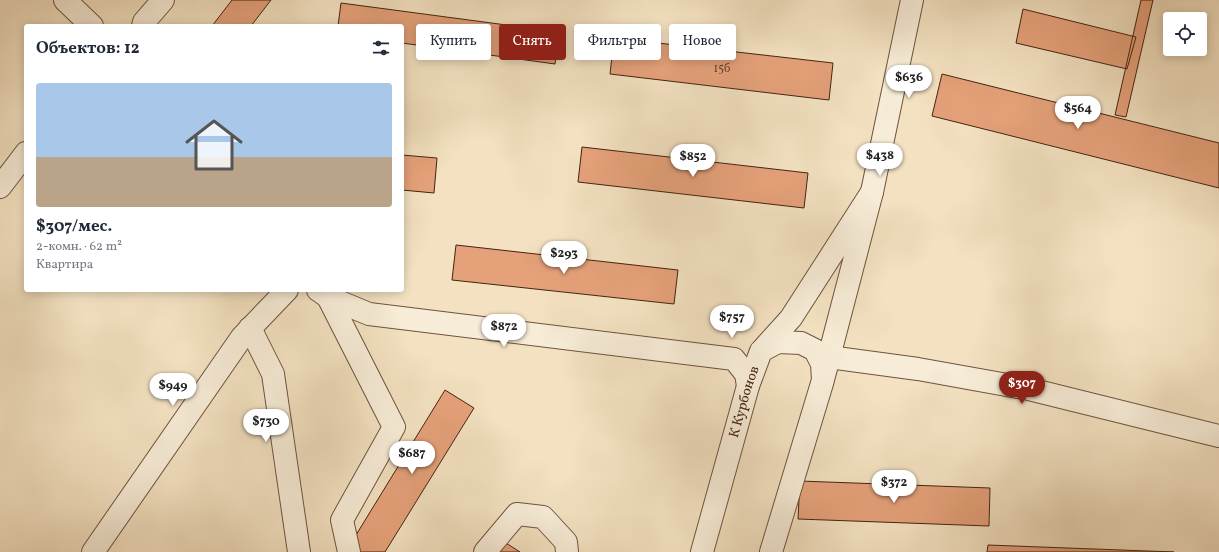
<!DOCTYPE html>
<html lang="ru">
<meta charset="utf-8">
<style>
body{margin:0;font-family:Vollkorn,serif;background:#f6f6f7;color:#1f2937;height:100vh;display:flex;flex-direction:column;font-size:15px;white-space:nowrap}
*{box-sizing:border-box;margin:0}
p{font-size:13px;color:#747a83}
.icon{flex:none;width:22px;height:22px;fill:none;stroke:currentColor;stroke-width:2;stroke-linecap:round;stroke-linejoin:round}
.map{position:relative;flex:1;overflow:hidden}
.side{position:absolute;left:24px;top:24px;width:380px;height:268px;display:flex;flex-direction:column;background:#fff;border-radius:4px;box-shadow:0 2px 10px #0003}
.side>*{flex:none}
.top-card{position:absolute;left:416px;top:24px;width:380px;height:36px;display:flex;gap:8px}
.controls{position:absolute;left:1163px;top:12px;display:grid;gap:8px}
.controls a{display:grid;place-items:center;width:44px;height:44px;border-radius:4px;background:#fff;box-shadow:0 2px 10px #0003;font-size:20px}
.price{position:absolute;translate:-50% -34px;padding:0 9px;border-radius:14px;background:#fff;color:#222;font-size:13px;line-height:26px;filter:drop-shadow(0 1px 2px #0008)}
.price::after{content:'';position:absolute;left:50%;top:24px;width:12px;height:9px;margin-left:-6px;background:inherit;clip-path:polygon(0 0,100% 0,50% 100%)}
.price.on{background:#8f2418;color:#fff}
ul{padding:0;list-style:none}
li{display:grid;align-content:center;gap:8px;height:212px;padding:0 12px}
li span{display:grid;place-items:center;height:124px;border-radius:4px;color:#555}
li>.icon{margin-inline-start:auto}
span .icon{width:72px;height:72px;fill:#fffc;stroke-width:1}
li b{font-size:17px}
h2{display:flex;justify-content:space-between;align-items:center;height:48px;padding:0 12px;font-size:17px}
.chip{padding:0 14px;border-radius:4px;background:#fff;box-shadow:0 2px 10px #0003;font-size:14px;line-height:36px}
.chip.on{background:#8f2418;color:#fff}
.map>svg:first-child{display:block}
.building{fill:#e5a17a;stroke:#422411}
.lines{fill:none;stroke-linecap:round;stroke-linejoin:round}
.minor-casing{stroke:#6e533d;stroke-width:24}
.minor{stroke:#f7ecd7;stroke-width:22}
.labels{text-anchor:middle;dominant-baseline:central;stroke-width:4;stroke-linejoin:round;paint-order:stroke}
.number-label{font-size:12px;fill:#6b432b}
.street-label{font-size:14px;fill:#422411;stroke:#f7ecd7}
</style>
<div class="map">
<svg width="1219" height="552" viewBox="0 0 1219 552">
<rect width="100%" height="100%" fill="#f3e1c1"/>
<filter id="stains"><feTurbulence type="fractalNoise" baseFrequency=".005" numOctaves="4"/><feColorMatrix values="0 0 0 0 .2 0 0 0 0 .09 0 0 0 0 .02 0 0 0 .5 -.17"/></filter>
<radialGradient id="worn" r=".72"><stop offset=".6" stop-color="#630" stop-opacity="0"/><stop offset="1" stop-color="#630" stop-opacity=".3"/></radialGradient>
<path class="building" d="M 232,0 L 271,0 L 251,26 L 212,26 Z
M 1141,0 L 1153,0 L 1126,117 L 1115,115 Z
M 341,3 L 559,32 L 555,64 L 402,43 L 402,26 L 338,26 Z
M 1023,9 L 1136,37 L 1127,69 L 1016,43 Z
M 614,38 L 833,63 L 829,100 L 610,74 Z
M 942,74 L 1219,143 L 1219,188 L 932,116 Z
M 582,147 L 808,173 L 804,208 L 578,182 Z
M 402,155 L 437,158 L 434,193 L 402,190 Z
M 456,245 L 678,270 L 674,304 L 452,280 Z
M 445,390 L 474,408 L 385,552 L 356,552 L 348,548 Z
M 800,481 L 990,488 L 989,526 L 798,519 Z
M 506,543 L 520,552 L 500,552 Z
M 988,545 L 1174,552 L 987,552 Z"/>
<g class="lines">
<defs>
<g id="minor">
<path d="M 65,0 L 92,26"/>
<path d="M 143,26 L 144,22 L 163,0"/>
<path d="M 0,187 L 26,153"/>
<path d="M 872,192 L 912,0"/>
<path d="M 318,290 L 328,297 L 369,314 L 734,359 L 746,374 L 748,386"/>
<path d="M 328,297 L 394,427 L 342,520 L 349,552"/>
<path d="M 250,328 L 273,374 L 299,552"/>
<path d="M 763,349 L 791,318 L 872,192 L 824,376"/>
<path d="M 829,357 L 918,369 L 1029,389 L 1219,436"/>
<path d="M 93,552 L 242,337 L 287,290"/>
<path d="M 485,552 L 517,514 L 543,517 L 566,542 L 567,552"/>
<path id="s1" d="M 702,552 L 748,386 L 761,351 L 778,342 L 801,343 L 815,350 L 822,364 L 823,380 L 771,552"/>
</g>
</defs>
<use href="#minor" class="minor-casing"/>
<use href="#minor" class="minor"/>
</g>
<g class="labels">
<g class="number-label">
<text x="722" y="69">15б</text>
</g>
<g class="street-label">
<text stroke="none"><textPath href="#s1" startOffset="156">К Курбонов</textPath></text>
</g>
</g>
<rect width="100%" height="100%" filter="url(#stains)"/>
<rect width="100%" height="100%" fill="url(#worn)"/>
</svg>
<div class="controls">
<a><svg class="icon" aria-label="locate" viewBox="0 0 24 24"><circle cx="12" cy="12" r="6"/><path d="M12 2v4M12 18v4M2 12h4M18 12h4"/></svg></a>
</div>
<b class="price" style="left:909px;top:99px">$636</b>
<b class="price" style="left:1078px;top:130px">$564</b>
<b class="price" style="left:880px;top:177px">$438</b>
<b class="price" style="left:693px;top:178px">$852</b>
<b class="price" style="left:564px;top:275px">$293</b>
<b class="price" style="left:732px;top:339px">$757</b>
<b class="price" style="left:504px;top:348px">$872</b>
<b class="price on" style="left:1022px;top:405px">$307</b>
<b class="price" style="left:173px;top:407px">$949</b>
<b class="price" style="left:266px;top:443px">$730</b>
<b class="price" style="left:412px;top:475px">$687</b>
<b class="price" style="left:894px;top:504px">$372</b>
<div class="top-card">
<a class="chip">Купить</a>
<a class="chip on">Снять</a>
<a class="chip">Фильтры</a>
<a class="chip">Новое</a>
</div>
<section class="side">
<h2>Объектов: 12<svg class="icon" aria-label="filters" viewBox="0 0 24 24"><path d="M4 7h16M4 17h16"/><circle cx="9" cy="7" r="2"/><circle cx="15" cy="17" r="2"/></svg></h2>
<ul>
<li><span style="background:linear-gradient(#a9c7e8 60%,#b9a48a 0)"><svg class="icon" aria-label="home" viewBox="0 0 24 24"><path d="M3 11l9-7 9 7M6 9v11h12V9"/></svg></span><div><b>$307/мес.</b><p>2-комн. · 62 m²</p><p>Квартира</p></div></li>
</ul>
</section>
</div>
